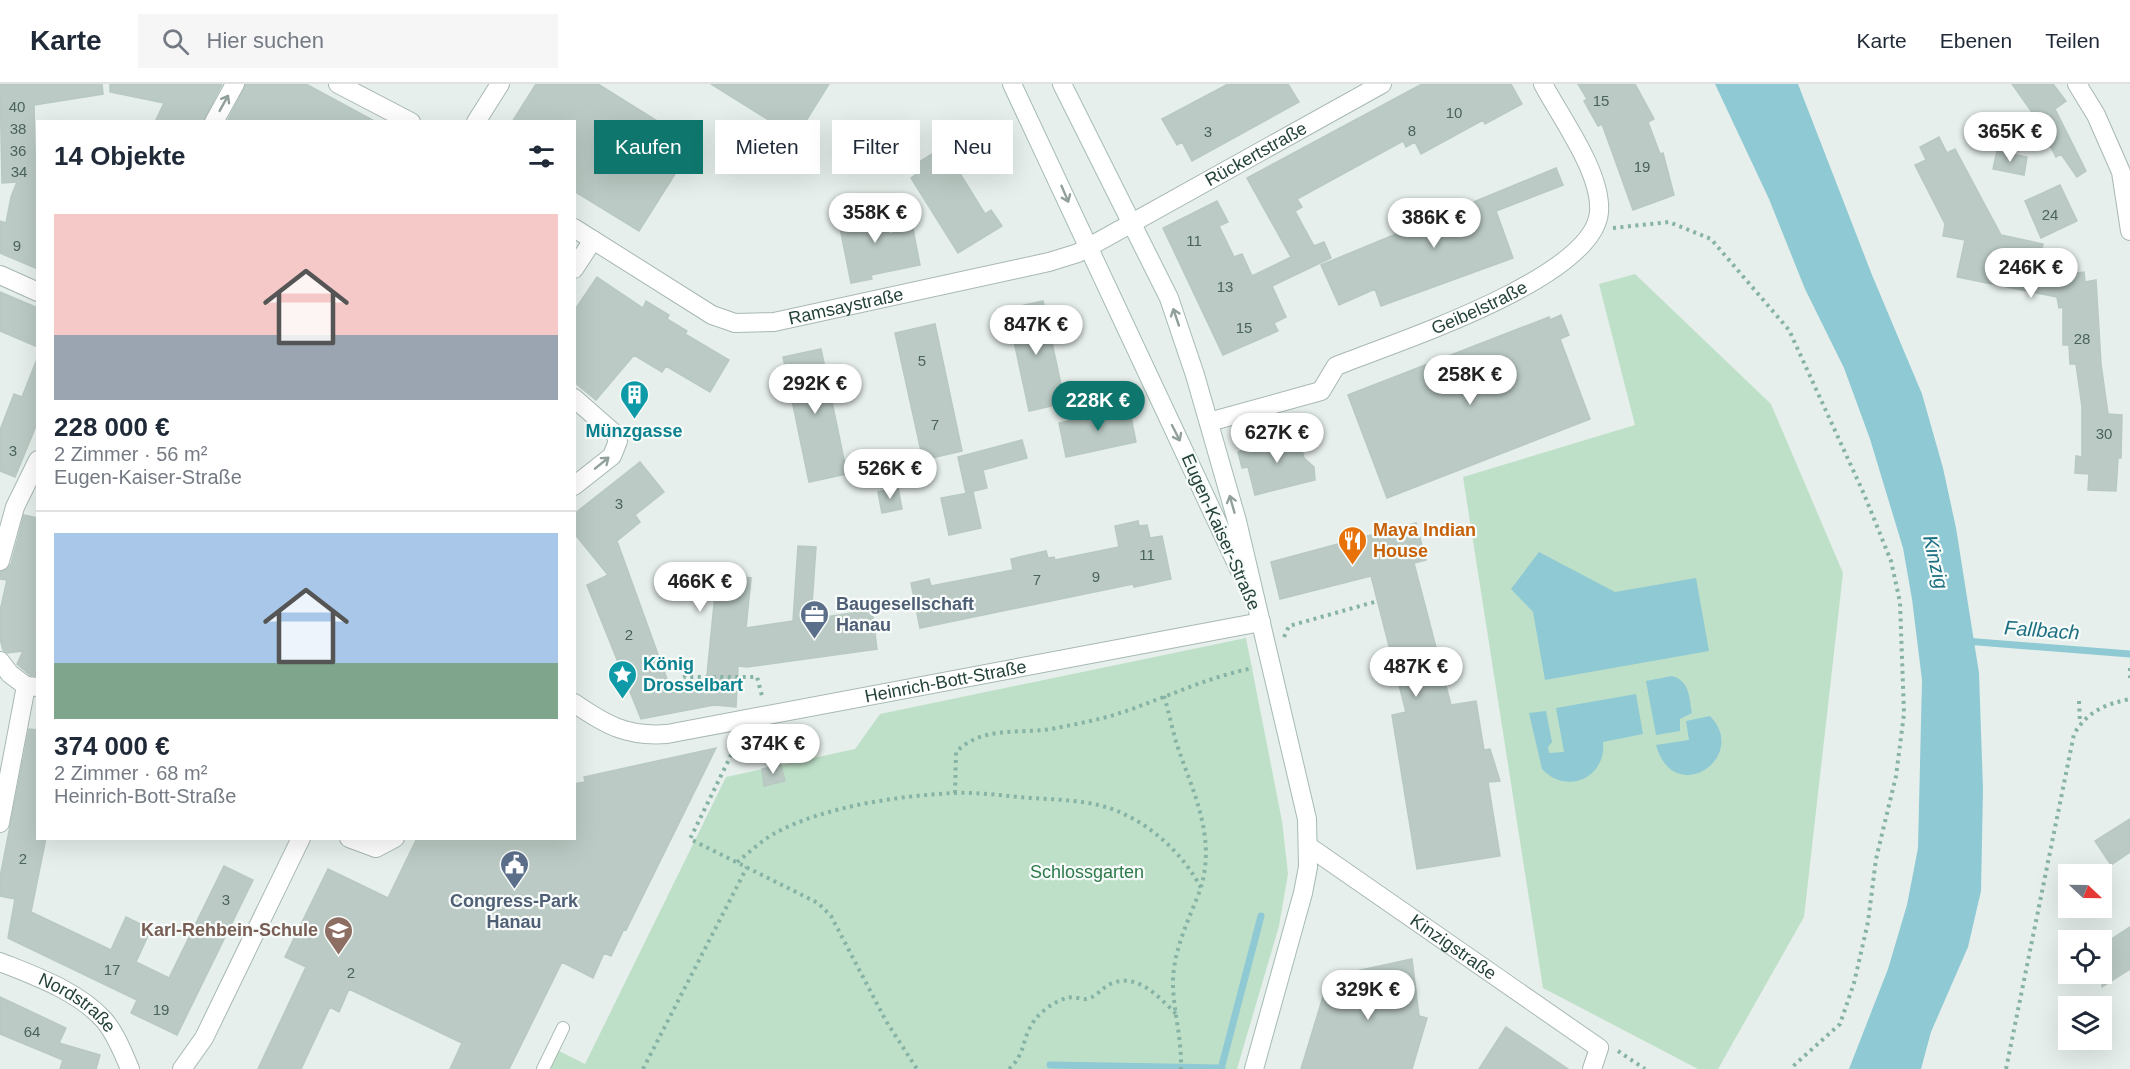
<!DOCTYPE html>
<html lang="de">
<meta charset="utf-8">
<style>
body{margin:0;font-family:Arial,sans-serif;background:#f6f6f7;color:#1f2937;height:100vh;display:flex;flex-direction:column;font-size:22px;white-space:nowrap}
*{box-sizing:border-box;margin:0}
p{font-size:20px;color:#747a83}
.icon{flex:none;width:33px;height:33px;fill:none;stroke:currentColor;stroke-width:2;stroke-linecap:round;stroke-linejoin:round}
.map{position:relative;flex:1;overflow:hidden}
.sheet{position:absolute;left:36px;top:36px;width:540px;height:720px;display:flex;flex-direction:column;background:#fff;border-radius:0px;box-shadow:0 6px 24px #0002}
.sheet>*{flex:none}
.hud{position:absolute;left:594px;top:36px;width:570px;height:54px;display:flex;gap:12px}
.needle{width:39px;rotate:112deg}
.controls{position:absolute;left:2058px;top:780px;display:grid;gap:12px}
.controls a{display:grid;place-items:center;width:54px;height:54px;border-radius:0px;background:#fff;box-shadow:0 6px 24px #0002;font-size:30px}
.price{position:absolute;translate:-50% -51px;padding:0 14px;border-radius:21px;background:#fff;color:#222;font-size:20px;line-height:39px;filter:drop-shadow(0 2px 3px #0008)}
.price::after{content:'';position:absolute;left:50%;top:36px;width:18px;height:14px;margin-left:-9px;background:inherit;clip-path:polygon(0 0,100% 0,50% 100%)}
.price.current{background:#0f766e;color:#fff}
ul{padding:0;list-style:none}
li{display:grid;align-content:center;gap:12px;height:318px;padding:0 18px}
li+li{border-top:2px solid #e0e1e3}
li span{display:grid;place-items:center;height:186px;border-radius:0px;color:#555}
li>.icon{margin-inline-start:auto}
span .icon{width:108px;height:108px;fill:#fffc;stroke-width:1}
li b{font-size:26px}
h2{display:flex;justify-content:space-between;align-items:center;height:72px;padding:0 18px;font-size:26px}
.pill{padding:0 21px;border-radius:0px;background:#fff;box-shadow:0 6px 24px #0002;font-size:21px;line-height:54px}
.pill.current{background:#0f766e;color:#fff}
header{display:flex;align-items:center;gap:36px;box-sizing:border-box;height:84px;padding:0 30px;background:#fff;border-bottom:2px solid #e0e1e3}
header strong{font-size:28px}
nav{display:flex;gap:33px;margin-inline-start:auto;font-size:21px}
.search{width:420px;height:54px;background:#f6f6f7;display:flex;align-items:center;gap:15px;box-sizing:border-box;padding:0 21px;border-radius:0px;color:#747a83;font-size:22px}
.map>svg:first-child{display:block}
.green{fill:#bfe0c8}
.water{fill:#8ec9d4}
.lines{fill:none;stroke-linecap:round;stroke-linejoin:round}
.stream{stroke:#8ec9d4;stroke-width:7}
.building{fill:#bbcac4;stroke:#b8c9c2;stroke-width:1.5}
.service-casing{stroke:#a8b8b2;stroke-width:14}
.pedestrian-casing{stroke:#a8b8b2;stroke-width:20}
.minor-casing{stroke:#a8b8b2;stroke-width:20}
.secondary-casing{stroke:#a4bbb3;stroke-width:20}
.path{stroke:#86b3a5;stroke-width:4;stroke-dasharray:3 4.5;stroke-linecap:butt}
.service{stroke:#fff;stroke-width:12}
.pedestrian{stroke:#fff;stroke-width:18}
.minor{stroke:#fff;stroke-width:18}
.secondary{stroke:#fff;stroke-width:18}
.oneway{stroke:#92a09c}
.labels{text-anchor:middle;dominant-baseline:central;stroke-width:4.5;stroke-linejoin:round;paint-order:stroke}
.number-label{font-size:15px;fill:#4a645c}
.street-label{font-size:18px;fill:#24423a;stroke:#f7fbf9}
.culture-label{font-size:18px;font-weight:bold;fill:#0d838f;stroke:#f7fbf9}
.food-label{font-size:18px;font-weight:bold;fill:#c56008;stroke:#f7fbf9;text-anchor:start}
.service-label{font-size:18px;font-weight:bold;fill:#4e5e75;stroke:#f7fbf9;text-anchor:start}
.park-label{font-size:18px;fill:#2d7a4b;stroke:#f7fbf9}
.education-label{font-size:18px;font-weight:bold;fill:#785e54;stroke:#f7fbf9;text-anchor:end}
.water-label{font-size:20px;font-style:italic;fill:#1c6f80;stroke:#f7fbf9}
</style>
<header>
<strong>Karte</strong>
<div class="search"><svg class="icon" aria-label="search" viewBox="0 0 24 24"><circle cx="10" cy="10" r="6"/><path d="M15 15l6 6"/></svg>Hier suchen</div>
<nav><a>Karte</a><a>Ebenen</a><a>Teilen</a></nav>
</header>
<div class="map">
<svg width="2130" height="985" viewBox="0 0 2130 985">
<rect width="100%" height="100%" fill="#e6efeb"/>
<path class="green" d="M 1635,190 L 1771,320 L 1843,489 L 1804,833 L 1718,985 L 1698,985 L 1543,904 L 1463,393 L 1635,341 L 1599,200 Z
M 1246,554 L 1282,737 L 1288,790 L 1279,842 L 1237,985 L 536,985 L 547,961 L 585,980 L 726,693 L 855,665 L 880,630 Z"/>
<path class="water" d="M 1715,0 L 1798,0 L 1872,191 L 1922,310 L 1943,384 L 1956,444 L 1979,589 L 1983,705 L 1981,807 L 1968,863 L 1931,948 L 1921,985 L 1849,985 L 1888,885 L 1907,821 L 1918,764 L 1922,596 L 1912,515 L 1903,464 L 1870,355 L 1844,284 L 1805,205 L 1769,115 Z
M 1539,468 L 1615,508 L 1696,494 L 1709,567 L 1545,596 L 1533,528 L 1511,505 Z
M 1672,592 C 1690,597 1689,613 1692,629 L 1680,635 L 1680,647 L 1656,651 L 1646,597 Z
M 1636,610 L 1643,650 L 1603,658 C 1607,693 1567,712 1542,685 L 1529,629 L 1546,627 L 1552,658 L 1548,663 L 1549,669 L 1564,668 L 1556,624 Z
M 1710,632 C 1750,673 1674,725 1656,661 L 1689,656 L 1686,637 Z"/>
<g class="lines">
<path class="stream" d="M 1965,557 L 2130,570
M 1050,981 L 1222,984
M 1221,985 L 1261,832"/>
</g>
<path class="building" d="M 0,0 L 102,0 L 103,10 L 34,21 L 38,185 L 0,169 L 0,137 L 6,139 L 11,113 L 17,98 L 2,99 Z
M 110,0 L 222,0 L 203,38 L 155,38 L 164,19 L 110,8 Z
M 246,0 L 306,0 L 376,38 L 227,38 Z
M 536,0 L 598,0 L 694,60 L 639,147 L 574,107 L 574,38 L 512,38 Z
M 711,0 L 829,0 L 796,53 Z
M 1228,0 L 1288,0 L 1299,18 L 1192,77 L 1182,58 L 1177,61 L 1162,35 Z
M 1422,0 L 1511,0 L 1522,20 L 1485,40 L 1483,36 L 1421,70 L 1415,58 L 1406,63 L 1403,57 L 1297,115 L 1302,123 L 1295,127 L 1314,162 L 1324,158 L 1331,174 L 1272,202 L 1286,233 L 1274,239 L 1278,247 L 1223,271 L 1163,144 L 1217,117 L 1228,138 L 1219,142 L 1234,173 L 1242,170 L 1252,192 L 1291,173 L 1247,94 Z
M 1578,0 L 1635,0 L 1654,35 L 1648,38 L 1660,70 L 1663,69 L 1674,111 L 1633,126 L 1602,40 L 1598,42 L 1584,17 L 1587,15 Z
M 2012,0 L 2053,0 L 2066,17 L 2055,25 L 2086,87 L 2077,93 L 2061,70 L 2056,73 L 2046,54 L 2049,52 Z
M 1939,53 L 1947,69 L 1955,65 L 2001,151 L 2043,160 L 2035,195 L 2084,188 L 2085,198 L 2096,196 L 2101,280 L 2108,330 L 2122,331 L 2121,374 L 2118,374 L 2116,407 L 2088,406 L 2089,390 L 2075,389 L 2076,372 L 2082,373 L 2082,323 L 2076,280 L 2070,280 L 2069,261 L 2063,261 L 2063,223 L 2059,224 L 2057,213 L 1957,193 L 1965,156 L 1943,152 L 1945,140 L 1915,81 L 1926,76 L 1920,63 Z
M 1997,67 L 2027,73 L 2024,91 L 1993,85 Z
M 932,70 L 941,75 L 948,70 L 985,130 L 991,126 L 1002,142 L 958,169 L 911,94 L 919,88 L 919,78 Z
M 1556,84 L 1563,101 L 1496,127 L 1513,174 L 1381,222 L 1375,205 L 1339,221 L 1321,181 Z
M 2060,101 L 2077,137 L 2041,154 L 2025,117 Z
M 882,119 L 889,150 L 913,145 L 920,181 L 871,191 L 872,195 L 851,199 L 837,129 Z
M 597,193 L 643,224 L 646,217 L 669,231 L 667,235 L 687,247 L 685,250 L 729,276 L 710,308 L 666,282 L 662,288 L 634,271 L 596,316 L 574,298 L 574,227 Z
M 0,208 L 38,224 L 38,263 L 0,247 Z
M 1043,217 L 1065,319 L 1029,327 L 1007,225 Z
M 1561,231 L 1569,251 L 1560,255 L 1590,335 L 1387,414 L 1348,311 L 1549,233 L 1550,236 Z
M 935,240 L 962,367 L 923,376 L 895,249 Z
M 821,265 L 847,390 L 809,398 L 783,273 Z
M 37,275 L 38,337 L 15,393 L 0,387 L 0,346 L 14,310 L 22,313 Z
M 1129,323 L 1136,358 L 1066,373 L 1059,339 Z
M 1297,347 L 1304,374 L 1314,383 L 1315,396 L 1255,411 L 1248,383 L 1242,384 L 1238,368 Z
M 1022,356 L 1027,374 L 983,386 L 987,404 L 966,409 L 958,373 Z
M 640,378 L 664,408 L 635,431 L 640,438 L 617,457 L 672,609 L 706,601 L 717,490 L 751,494 L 746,544 L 793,537 L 798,462 L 816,463 L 811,535 L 872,526 L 877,565 L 747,583 L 738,582 L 736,623 L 714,621 L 641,635 L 587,501 L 608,491 L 574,449 L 574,430 Z
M 898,404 L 902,425 L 882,429 L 878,408 Z
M 973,408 L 981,444 L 949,451 L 941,414 Z
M 24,431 L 38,434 L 36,592 L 30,591 L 17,580 L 23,567 L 7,569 L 3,566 L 0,555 L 0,527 L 7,496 L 0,495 L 0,488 L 7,485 L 11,480 Z
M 1138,437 L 1139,442 L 1147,441 L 1150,454 L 1162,452 L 1171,495 L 1134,503 L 1133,500 L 920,544 L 911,499 L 929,495 L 931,502 L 1013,486 L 1011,475 L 1046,467 L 1048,474 L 1054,473 L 1055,476 L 1119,463 L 1115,442 Z
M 1416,439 L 1426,476 L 1414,479 L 1451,621 L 1476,617 L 1484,666 L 1490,665 L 1500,697 L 1488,698 L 1500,772 L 1417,785 L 1392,631 L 1406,628 L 1371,492 L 1280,515 L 1271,478 Z
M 29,645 L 38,646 L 38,754 L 46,754 L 31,828 L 111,866 L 126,833 L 151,845 L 136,878 L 169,894 L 224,782 L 253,796 L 177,951 L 131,929 L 137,916 L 8,854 L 15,815 L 0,812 L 0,793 Z
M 716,664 L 626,846 L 624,845 L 611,872 L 604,869 L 593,894 L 562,878 L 509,985 L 450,985 L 462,959 L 349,905 L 339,928 L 330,923 L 301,985 L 258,985 L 306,883 L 285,873 L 328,785 L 388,814 L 417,754 L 574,754 L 574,700 L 585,698 L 584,693 Z
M 781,681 L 785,697 L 764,702 L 762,685 Z
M 2130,735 L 2130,768 L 2111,781 L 2095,757 Z
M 2130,843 L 2130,885 L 2102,903 L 2102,867 L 2109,862 L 2107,858 Z
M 1412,875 L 1419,932 L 1427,934 L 1412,985 L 1301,985 L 1329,893 Z
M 0,913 L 66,944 L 59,959 L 100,971 L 96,985 L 60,985 L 63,976 L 0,950 Z
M 1506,943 L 1568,985 L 1479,985 Z"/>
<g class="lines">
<defs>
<path id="service" d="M 543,985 L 563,944"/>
<path id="pedestrian" d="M 0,477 L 15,423 L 38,376
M 0,577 L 10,590 L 26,602"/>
<g id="minor">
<path d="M 338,0 L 411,38"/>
<path d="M 2077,0 L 2096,31 L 2121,88 L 2130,147"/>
<path d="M 214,38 L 235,0"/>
<path d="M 476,38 L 500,0"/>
<path id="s1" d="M 574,144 L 712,231 L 735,239 L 774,238 L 1049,178 L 1078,169 L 1382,0"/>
<path d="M 574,185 L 593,156"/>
<path d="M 0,191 L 38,208"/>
<path d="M 574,314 L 615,350 L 618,357 L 612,372 L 574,402"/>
<path id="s2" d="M 1209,338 L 1321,307 L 1336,282 C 1393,259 1594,195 1599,128 C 1602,89 1561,34 1543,0"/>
<path id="s3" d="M 574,619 C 606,641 627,653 667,650 L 1261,538"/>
<path d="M 0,739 L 26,602 L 38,603"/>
<path d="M 349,754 L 376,764 L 395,754"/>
<path id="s4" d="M 1308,762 L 1599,964 L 1592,985"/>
<path id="s5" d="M 0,878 C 35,892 78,907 104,936 C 116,950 123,969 130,985"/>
<path d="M 182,985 L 204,954 L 301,754"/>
</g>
<path id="secondary" d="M 1012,0 L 1241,489
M 1062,0 L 1169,214 L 1195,291 L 1237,437 L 1307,735 L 1308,783 L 1303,809 L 1254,985"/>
</defs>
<use href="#service" class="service-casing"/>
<use href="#pedestrian" class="pedestrian-casing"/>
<use href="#minor" class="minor-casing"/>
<use href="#secondary" class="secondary-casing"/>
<path class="path" d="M 1613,144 L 1669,138 L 1711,155 L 1789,246 L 1864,410 L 1891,477 L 1900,518 L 1904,630 L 1896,692 L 1876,775 L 1868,838 L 1854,899 L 1840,940 L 1790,985
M 1284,553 L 1289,542 L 1378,517
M 682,576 L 685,593 L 757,593 L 762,612
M 2130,584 L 2130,594
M 1164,612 C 1169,628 1172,645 1177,661 C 1193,708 1216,752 1201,803
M 2079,617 L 2080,639
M 738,657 L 690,755 L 818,819 L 831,832 L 886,937 L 917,985
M 955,709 L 956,668 C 982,642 1017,650 1051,645 C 1072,641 1093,637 1114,631 C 1161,616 1204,594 1253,584
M 737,778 C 750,768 763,755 777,748 C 827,722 898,712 953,709 C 979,708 1005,712 1031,714 C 1062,716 1095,716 1124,730 C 1156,745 1185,773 1201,804 C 1189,835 1172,868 1173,902 C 1174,930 1182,956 1181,985
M 1618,967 L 1645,985
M 643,985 L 747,783
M 1009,985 C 1026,970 1022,953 1034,937 C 1041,927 1055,917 1067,914 C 1073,912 1080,915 1086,915 C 1098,913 1102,902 1113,899 C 1139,889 1161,915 1178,932
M 2006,985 L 2074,650 C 2087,628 2105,620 2130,615"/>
<use href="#service" class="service"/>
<use href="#pedestrian" class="pedestrian"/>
<use href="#minor" class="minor"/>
<use href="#secondary" class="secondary"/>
</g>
<defs><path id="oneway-shaft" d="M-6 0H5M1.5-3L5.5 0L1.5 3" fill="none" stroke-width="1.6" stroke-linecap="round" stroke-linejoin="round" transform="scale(1.5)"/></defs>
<g class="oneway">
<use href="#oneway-shaft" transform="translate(224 19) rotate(-61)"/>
<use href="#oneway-shaft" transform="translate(1065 110) rotate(67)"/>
<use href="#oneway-shaft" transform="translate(1176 233) rotate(-109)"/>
<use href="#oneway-shaft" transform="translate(1176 349) rotate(63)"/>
<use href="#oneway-shaft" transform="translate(602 379) rotate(-39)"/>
<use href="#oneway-shaft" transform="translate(1232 420) rotate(-106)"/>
</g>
<defs>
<symbol id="building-pin" viewBox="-11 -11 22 30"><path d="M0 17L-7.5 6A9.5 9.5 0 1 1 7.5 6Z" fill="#0f9aa8" stroke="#f7fbf9"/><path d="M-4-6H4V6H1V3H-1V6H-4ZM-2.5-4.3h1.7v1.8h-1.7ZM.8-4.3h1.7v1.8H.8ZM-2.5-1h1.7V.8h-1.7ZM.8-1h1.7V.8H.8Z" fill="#fff"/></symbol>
<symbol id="restaurant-pin" viewBox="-11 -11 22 30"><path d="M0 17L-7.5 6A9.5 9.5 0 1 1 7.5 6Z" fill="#e8710a" stroke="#f7fbf9"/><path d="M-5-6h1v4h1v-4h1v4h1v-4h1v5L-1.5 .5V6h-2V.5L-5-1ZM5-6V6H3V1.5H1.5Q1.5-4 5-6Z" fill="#fff"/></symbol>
<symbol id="office-pin" viewBox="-11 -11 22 30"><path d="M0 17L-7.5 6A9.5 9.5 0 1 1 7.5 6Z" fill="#5c6f8a" stroke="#f7fbf9"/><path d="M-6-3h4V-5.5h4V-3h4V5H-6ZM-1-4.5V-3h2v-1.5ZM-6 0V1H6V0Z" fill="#fff"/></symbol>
<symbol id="sight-pin" viewBox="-11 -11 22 30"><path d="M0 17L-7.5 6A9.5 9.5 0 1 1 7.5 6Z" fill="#0f9aa8" stroke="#f7fbf9"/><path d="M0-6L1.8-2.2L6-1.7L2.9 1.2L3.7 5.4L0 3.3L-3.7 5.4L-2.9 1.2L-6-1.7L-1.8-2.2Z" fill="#fff"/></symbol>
<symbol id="civic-pin" viewBox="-11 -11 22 30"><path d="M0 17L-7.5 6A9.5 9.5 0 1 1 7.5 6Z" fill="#5c6f8a" stroke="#f7fbf9"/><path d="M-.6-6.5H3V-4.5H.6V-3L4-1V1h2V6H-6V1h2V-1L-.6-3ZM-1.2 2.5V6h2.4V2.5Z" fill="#fff"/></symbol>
<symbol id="school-pin" viewBox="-11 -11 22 30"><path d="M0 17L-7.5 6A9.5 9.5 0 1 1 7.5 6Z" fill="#8d6e63" stroke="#f7fbf9"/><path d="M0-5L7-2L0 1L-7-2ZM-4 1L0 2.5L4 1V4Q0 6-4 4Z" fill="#fff"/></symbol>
</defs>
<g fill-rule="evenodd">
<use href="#building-pin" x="618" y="294" width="33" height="45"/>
<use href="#restaurant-pin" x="1336" y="440" width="33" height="45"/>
<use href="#office-pin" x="798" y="514" width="33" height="45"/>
<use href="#sight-pin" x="606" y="574" width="33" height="45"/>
<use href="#civic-pin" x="498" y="764" width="33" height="45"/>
<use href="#school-pin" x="322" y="830" width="33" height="45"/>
</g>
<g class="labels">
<g class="number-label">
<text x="1601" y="16">15</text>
<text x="17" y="22">40</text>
<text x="1454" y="28">10</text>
<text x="18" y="44">38</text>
<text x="1412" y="46">8</text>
<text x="1208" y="47">3</text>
<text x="18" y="66">36</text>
<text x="1642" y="82">19</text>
<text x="19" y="87">34</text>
<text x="2050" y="130">24</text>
<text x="1194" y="156">11</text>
<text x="17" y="161">9</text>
<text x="1225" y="202">13</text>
<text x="1244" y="243">15</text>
<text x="2082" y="254">28</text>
<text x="922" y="276">5</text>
<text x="935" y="340">7</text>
<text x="2104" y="349">30</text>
<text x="13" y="366">3</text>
<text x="619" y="419">3</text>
<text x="1147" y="470">11</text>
<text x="1096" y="492">9</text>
<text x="1037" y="495">7</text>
<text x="629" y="550">2</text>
<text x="23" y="774">2</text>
<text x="226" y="815">3</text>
<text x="112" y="885">17</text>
<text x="351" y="888">2</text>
<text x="161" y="925">19</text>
<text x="32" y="947">64</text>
</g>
<g class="street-label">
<text stroke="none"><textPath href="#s1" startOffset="742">Rückertstraße</textPath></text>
<text stroke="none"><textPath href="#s2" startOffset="300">Geibelstraße</textPath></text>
<text stroke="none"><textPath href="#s1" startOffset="300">Ramsaystraße</textPath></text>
<text transform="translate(1221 448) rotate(66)">Eugen-Kaiser-Straße</text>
<text stroke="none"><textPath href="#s3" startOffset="384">Heinrich-Bott-Straße</textPath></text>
<text stroke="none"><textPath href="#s4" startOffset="177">Kinzigstraße</textPath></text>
<text stroke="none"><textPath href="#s5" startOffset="88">Nordstraße</textPath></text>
</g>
<g class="culture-label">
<text x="634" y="347">Münzgasse</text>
<text x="643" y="580" text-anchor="start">König<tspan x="643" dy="21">Drosselbart</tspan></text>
</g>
<g class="food-label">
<text x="1373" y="446">Maya Indian<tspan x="1373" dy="21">House</tspan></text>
</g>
<g class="service-label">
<text x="836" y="520">Baugesellschaft<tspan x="836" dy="21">Hanau</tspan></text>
<text x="514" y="817" text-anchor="middle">Congress-Park<tspan x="514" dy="21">Hanau</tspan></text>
</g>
<g class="park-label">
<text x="1087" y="788">Schlossgarten</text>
</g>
<g class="education-label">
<text x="318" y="846">Karl-Rehbein-Schule</text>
</g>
<g class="water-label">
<text transform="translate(1936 478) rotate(77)">Kinzig</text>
<text transform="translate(2042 546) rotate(4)">Fallbach</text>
</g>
</g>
</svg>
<div class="controls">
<a><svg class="needle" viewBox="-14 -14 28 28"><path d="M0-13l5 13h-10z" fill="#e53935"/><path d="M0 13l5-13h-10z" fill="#747a83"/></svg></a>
<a><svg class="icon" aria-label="locate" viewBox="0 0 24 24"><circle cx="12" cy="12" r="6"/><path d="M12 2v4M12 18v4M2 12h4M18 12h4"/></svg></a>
<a><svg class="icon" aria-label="layers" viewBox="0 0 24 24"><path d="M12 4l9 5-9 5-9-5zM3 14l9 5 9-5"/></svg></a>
</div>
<b class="price" style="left:2010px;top:79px">365K €</b>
<b class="price" style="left:875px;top:160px">358K €</b>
<b class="price" style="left:1434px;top:165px">386K €</b>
<b class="price" style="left:2031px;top:215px">246K €</b>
<b class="price" style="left:1036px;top:272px">847K €</b>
<b class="price" style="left:1470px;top:322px">258K €</b>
<b class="price" style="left:815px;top:331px">292K €</b>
<b class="price current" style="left:1098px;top:348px">228K €</b>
<b class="price" style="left:1277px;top:380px">627K €</b>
<b class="price" style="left:890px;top:416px">526K €</b>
<b class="price" style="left:700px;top:529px">466K €</b>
<b class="price" style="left:1416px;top:614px">487K €</b>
<b class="price" style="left:773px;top:691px">374K €</b>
<b class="price" style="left:1368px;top:937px">329K €</b>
<div class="hud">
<a class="pill current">Kaufen</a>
<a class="pill">Mieten</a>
<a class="pill">Filter</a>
<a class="pill">Neu</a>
</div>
<section class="sheet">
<h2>14 Objekte<svg class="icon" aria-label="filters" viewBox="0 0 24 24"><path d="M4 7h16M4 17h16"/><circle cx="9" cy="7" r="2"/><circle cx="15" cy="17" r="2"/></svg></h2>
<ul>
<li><span style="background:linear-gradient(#f6c9c9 65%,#9aa5b1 0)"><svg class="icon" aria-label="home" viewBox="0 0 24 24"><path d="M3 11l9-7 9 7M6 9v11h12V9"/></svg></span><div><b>228 000 €</b><p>2 Zimmer · 56 m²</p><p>Eugen-Kaiser-Straße</p></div></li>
<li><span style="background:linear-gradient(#a9c7e8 70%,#7fa58c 0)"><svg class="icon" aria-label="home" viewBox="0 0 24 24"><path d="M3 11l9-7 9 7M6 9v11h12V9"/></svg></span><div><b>374 000 €</b><p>2 Zimmer · 68 m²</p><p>Heinrich-Bott-Straße</p></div></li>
</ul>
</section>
</div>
